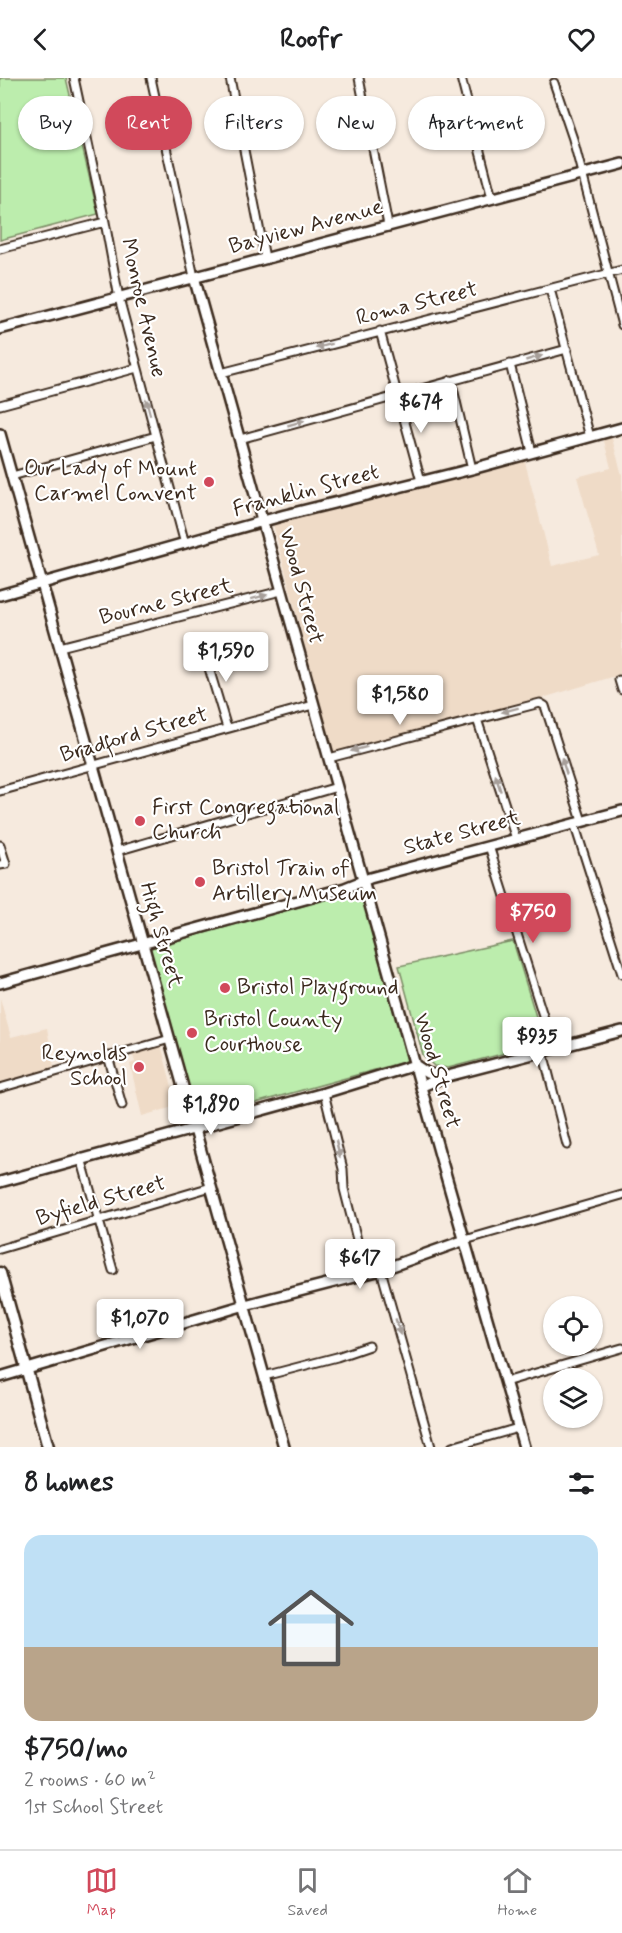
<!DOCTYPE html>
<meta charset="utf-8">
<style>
body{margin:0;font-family:Mynerve,sans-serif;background:#f6f6f6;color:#202124;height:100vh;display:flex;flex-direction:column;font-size:22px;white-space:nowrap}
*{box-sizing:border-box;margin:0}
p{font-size:20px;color:#757577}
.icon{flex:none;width:33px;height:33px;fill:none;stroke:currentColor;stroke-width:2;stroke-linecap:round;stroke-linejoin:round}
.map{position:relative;height:1369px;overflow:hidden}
.panel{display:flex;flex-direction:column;background:#fff;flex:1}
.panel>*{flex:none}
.guide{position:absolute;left:18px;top:18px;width:586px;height:54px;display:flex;gap:12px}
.fabs{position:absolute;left:543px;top:1218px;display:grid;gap:12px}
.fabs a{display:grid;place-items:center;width:60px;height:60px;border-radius:50%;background:#fff;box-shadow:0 2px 4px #0004;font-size:30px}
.price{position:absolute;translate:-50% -51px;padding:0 14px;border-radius:6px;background:#fff;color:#222;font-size:20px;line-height:39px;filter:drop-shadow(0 2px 3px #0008)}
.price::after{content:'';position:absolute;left:50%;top:36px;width:18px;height:14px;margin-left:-9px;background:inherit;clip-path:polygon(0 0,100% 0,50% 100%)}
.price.on{background:#d1495b;color:#fff}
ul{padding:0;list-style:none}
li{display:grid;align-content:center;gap:12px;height:318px;padding:0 24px}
li span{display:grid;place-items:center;height:186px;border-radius:18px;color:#555}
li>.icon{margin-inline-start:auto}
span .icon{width:108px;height:108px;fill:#fffc;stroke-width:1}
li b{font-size:26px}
h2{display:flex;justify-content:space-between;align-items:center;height:72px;padding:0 24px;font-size:26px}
.tag{padding:0 21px;border-radius:27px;background:#fff;box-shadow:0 2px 4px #0004;font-size:21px;line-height:54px}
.tag.on{background:#d1495b;color:#fff}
header{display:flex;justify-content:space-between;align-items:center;height:78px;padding:0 24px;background:#fff;font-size:27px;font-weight:800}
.dock{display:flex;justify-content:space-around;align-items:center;height:84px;border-top:2px solid #e0e0e0;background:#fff;font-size:16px;color:#757577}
.dock a{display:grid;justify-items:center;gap:3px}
.dock .on{color:#d1495b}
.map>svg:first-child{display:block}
.built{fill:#efdbc7}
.green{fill:#bcedad;stroke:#7c8c66;stroke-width:1.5}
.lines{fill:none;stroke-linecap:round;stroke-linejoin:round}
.street-casing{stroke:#3b2a1e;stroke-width:11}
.secondary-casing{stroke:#3b2a1e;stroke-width:14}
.primary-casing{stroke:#3b2a1e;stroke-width:15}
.street{stroke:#fff;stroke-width:7}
.secondary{stroke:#fff;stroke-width:9}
.primary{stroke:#fff;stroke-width:10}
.oneway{fill:#a79f9a}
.poi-dot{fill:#d1495b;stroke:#fff;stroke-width:2}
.labels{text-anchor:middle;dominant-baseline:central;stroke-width:4.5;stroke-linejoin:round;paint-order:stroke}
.street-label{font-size:22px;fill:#3b2a1e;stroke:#fff}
.poi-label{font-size:22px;fill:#3b2a1e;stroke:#fff;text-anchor:start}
</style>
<header><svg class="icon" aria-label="back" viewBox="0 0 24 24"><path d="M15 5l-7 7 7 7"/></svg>Roofr<svg class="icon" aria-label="heart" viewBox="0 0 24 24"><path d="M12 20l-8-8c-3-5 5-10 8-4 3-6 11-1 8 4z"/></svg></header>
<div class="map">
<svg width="622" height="1369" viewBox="0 0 622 1369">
<rect width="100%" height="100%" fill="#f6eade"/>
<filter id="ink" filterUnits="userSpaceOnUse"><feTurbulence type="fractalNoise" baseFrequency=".0167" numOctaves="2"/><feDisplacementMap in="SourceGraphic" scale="12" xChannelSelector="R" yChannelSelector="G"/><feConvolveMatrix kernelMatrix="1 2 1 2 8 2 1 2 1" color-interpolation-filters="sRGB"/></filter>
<g filter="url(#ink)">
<path class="built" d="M 611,357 L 622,397 L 622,596 L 536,622 L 333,675 L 273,446 L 524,380 L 552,488 L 599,477 L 577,399 L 611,390 L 603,359 Z
M 0,920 L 11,959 L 47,950 L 54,989 L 60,996 L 0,1013 Z
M 161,967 L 177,1028 L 142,1038 L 130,986 L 135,984 L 132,975 Z"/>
<path class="green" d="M 0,0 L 66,0 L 98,136 L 0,162 Z
M 360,812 L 407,983 L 198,1041 L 150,870 Z
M 513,863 L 544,965 L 448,990 L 434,988 L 423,977 L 399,888 Z"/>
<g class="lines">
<defs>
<path id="street" d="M 74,0 L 105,144 L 119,220 L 185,466
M 151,0 L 194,199
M 230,0 L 265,180
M 359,0 L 388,147
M 461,0 L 492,120
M 554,5 L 573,61 L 622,247
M 0,171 L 105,144
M 550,211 L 590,359
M 380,253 L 421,403
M 510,286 L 532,374
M 221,295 L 622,192
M 451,302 L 472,391
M 0,327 L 137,290
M 240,361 L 567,271
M 12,398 L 156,358
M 202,567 L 227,650
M 60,569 L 281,513
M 619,602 L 622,612
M 477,641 L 516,761
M 329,680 L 540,625 L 545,628 L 582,743
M 0,713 L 313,627
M 574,745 L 622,896
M 0,767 L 6,786 L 0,787
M 489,768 L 554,972
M 117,773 L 337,709
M 543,974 L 567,1067
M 108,978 L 122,1027
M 0,1010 L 170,961
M 324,1015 L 343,1091 L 344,1111 L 366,1197
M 81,1080 L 113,1192
M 465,1162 L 622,1117
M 0,1171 L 211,1109
M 381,1192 L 431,1369
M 264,1298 L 337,1279 L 369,1268
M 505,1304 L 622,1270
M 452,1369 L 518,1350"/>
<path id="secondary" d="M 194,199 L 442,1084 L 524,1369
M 0,251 L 622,86
M 0,356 L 284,1369
M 0,517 L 285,437 L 472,391 L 622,350
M 0,905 L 345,810 L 370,800 L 622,733
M 422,1008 L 444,999 L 622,953
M 0,1104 L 324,1015 L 415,987 L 427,995 L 444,999
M 0,1299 L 245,1227 L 381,1192 L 465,1162"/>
<path id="primary" d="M 0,1195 L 48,1369"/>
</defs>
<use href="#street" class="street-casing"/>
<use href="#secondary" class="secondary-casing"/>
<use href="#primary" class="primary-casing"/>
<use href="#street" class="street"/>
<use href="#secondary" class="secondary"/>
<use href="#primary" class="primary"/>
</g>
<defs><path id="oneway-solid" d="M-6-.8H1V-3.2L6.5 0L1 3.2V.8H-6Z" transform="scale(1.5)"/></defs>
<g class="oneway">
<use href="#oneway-solid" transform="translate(324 268) rotate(165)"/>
<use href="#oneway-solid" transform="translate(534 280) rotate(-16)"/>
<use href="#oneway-solid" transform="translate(148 329) rotate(-105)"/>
<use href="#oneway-solid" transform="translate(296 345) rotate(-16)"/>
<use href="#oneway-solid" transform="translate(259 519) rotate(-15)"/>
<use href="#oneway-solid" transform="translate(510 632) rotate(165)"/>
<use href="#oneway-solid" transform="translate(359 671) rotate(165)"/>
<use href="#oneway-solid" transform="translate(564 688) rotate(-108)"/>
<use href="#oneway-solid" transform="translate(498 705) rotate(-108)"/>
<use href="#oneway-solid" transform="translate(338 1071) rotate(76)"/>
<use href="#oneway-solid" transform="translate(398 1249) rotate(74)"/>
</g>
</g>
<g class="poi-dot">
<circle cx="209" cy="404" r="6"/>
<circle cx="140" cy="743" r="6"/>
<circle cx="200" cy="804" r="6"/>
<circle cx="225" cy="910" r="6"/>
<circle cx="192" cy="955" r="6"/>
<circle cx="139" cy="989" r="6"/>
</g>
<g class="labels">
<g class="street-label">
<text transform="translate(306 149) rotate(-15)">Bayview Avenue</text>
<text transform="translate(417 226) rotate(-14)">Roma Street</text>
<text transform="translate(143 230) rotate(77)">Monroe Avenue</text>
<text transform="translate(306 413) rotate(-15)">Franklin Street</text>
<text transform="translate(301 508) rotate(75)">Wood Street</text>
<text transform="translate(166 524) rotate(-14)">Bourne Street</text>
<text transform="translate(134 657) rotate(-16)">Bradford Street</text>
<text transform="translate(462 755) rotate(-15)">State Street</text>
<text transform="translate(161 857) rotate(74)">High Street</text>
<text transform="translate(437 993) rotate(74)">Wood Street</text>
<text transform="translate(101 1123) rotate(-16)">Byfield Street</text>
</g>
<g class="poi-label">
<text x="197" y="391" text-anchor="end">Our Lady of Mount<tspan x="197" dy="25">Carmel Convent</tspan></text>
<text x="152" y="730">First Congregational<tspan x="152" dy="25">Church</tspan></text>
<text x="212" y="791">Bristol Train of<tspan x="212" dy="25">Artillery Museum</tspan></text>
<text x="237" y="910">Bristol Playground</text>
<text x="204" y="942">Bristol County<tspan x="204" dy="25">Courthouse</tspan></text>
<text x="127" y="976" text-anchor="end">Reynolds<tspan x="127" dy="25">School</tspan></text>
</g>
</g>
</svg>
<div class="fabs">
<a><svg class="icon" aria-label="locate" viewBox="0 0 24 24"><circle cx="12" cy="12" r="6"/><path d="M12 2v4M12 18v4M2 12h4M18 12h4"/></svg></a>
<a><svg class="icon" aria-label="layers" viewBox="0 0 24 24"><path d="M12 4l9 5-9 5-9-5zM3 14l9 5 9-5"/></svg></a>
</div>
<b class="price" style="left:421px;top:356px">$674</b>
<b class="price" style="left:226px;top:605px">$1,590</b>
<b class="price" style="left:400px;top:648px">$1,580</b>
<b class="price on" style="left:533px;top:866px">$750</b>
<b class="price" style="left:537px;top:990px">$935</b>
<b class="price" style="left:211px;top:1058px">$1,890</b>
<b class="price" style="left:360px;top:1212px">$617</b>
<b class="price" style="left:140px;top:1272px">$1,070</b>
<div class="guide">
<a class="tag">Buy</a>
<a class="tag on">Rent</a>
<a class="tag">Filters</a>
<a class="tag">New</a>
<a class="tag">Apartment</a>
</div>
</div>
<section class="panel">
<h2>8 homes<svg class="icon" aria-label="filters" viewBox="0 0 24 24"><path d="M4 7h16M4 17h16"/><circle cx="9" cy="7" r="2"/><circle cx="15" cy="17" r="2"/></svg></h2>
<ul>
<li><span style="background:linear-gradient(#bfe0f5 60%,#b9a48a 0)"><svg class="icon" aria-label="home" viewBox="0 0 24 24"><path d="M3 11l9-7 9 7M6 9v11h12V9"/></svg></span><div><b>$750/mo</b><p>2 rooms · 60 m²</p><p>1st School Street</p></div></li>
</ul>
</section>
<nav class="dock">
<a class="on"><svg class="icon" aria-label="map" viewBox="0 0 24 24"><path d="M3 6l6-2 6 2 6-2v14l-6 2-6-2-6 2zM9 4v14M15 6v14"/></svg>Map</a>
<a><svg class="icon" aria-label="saved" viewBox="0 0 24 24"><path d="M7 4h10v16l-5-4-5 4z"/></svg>Saved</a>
<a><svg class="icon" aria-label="home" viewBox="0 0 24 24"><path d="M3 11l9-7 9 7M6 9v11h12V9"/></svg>Home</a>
</nav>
